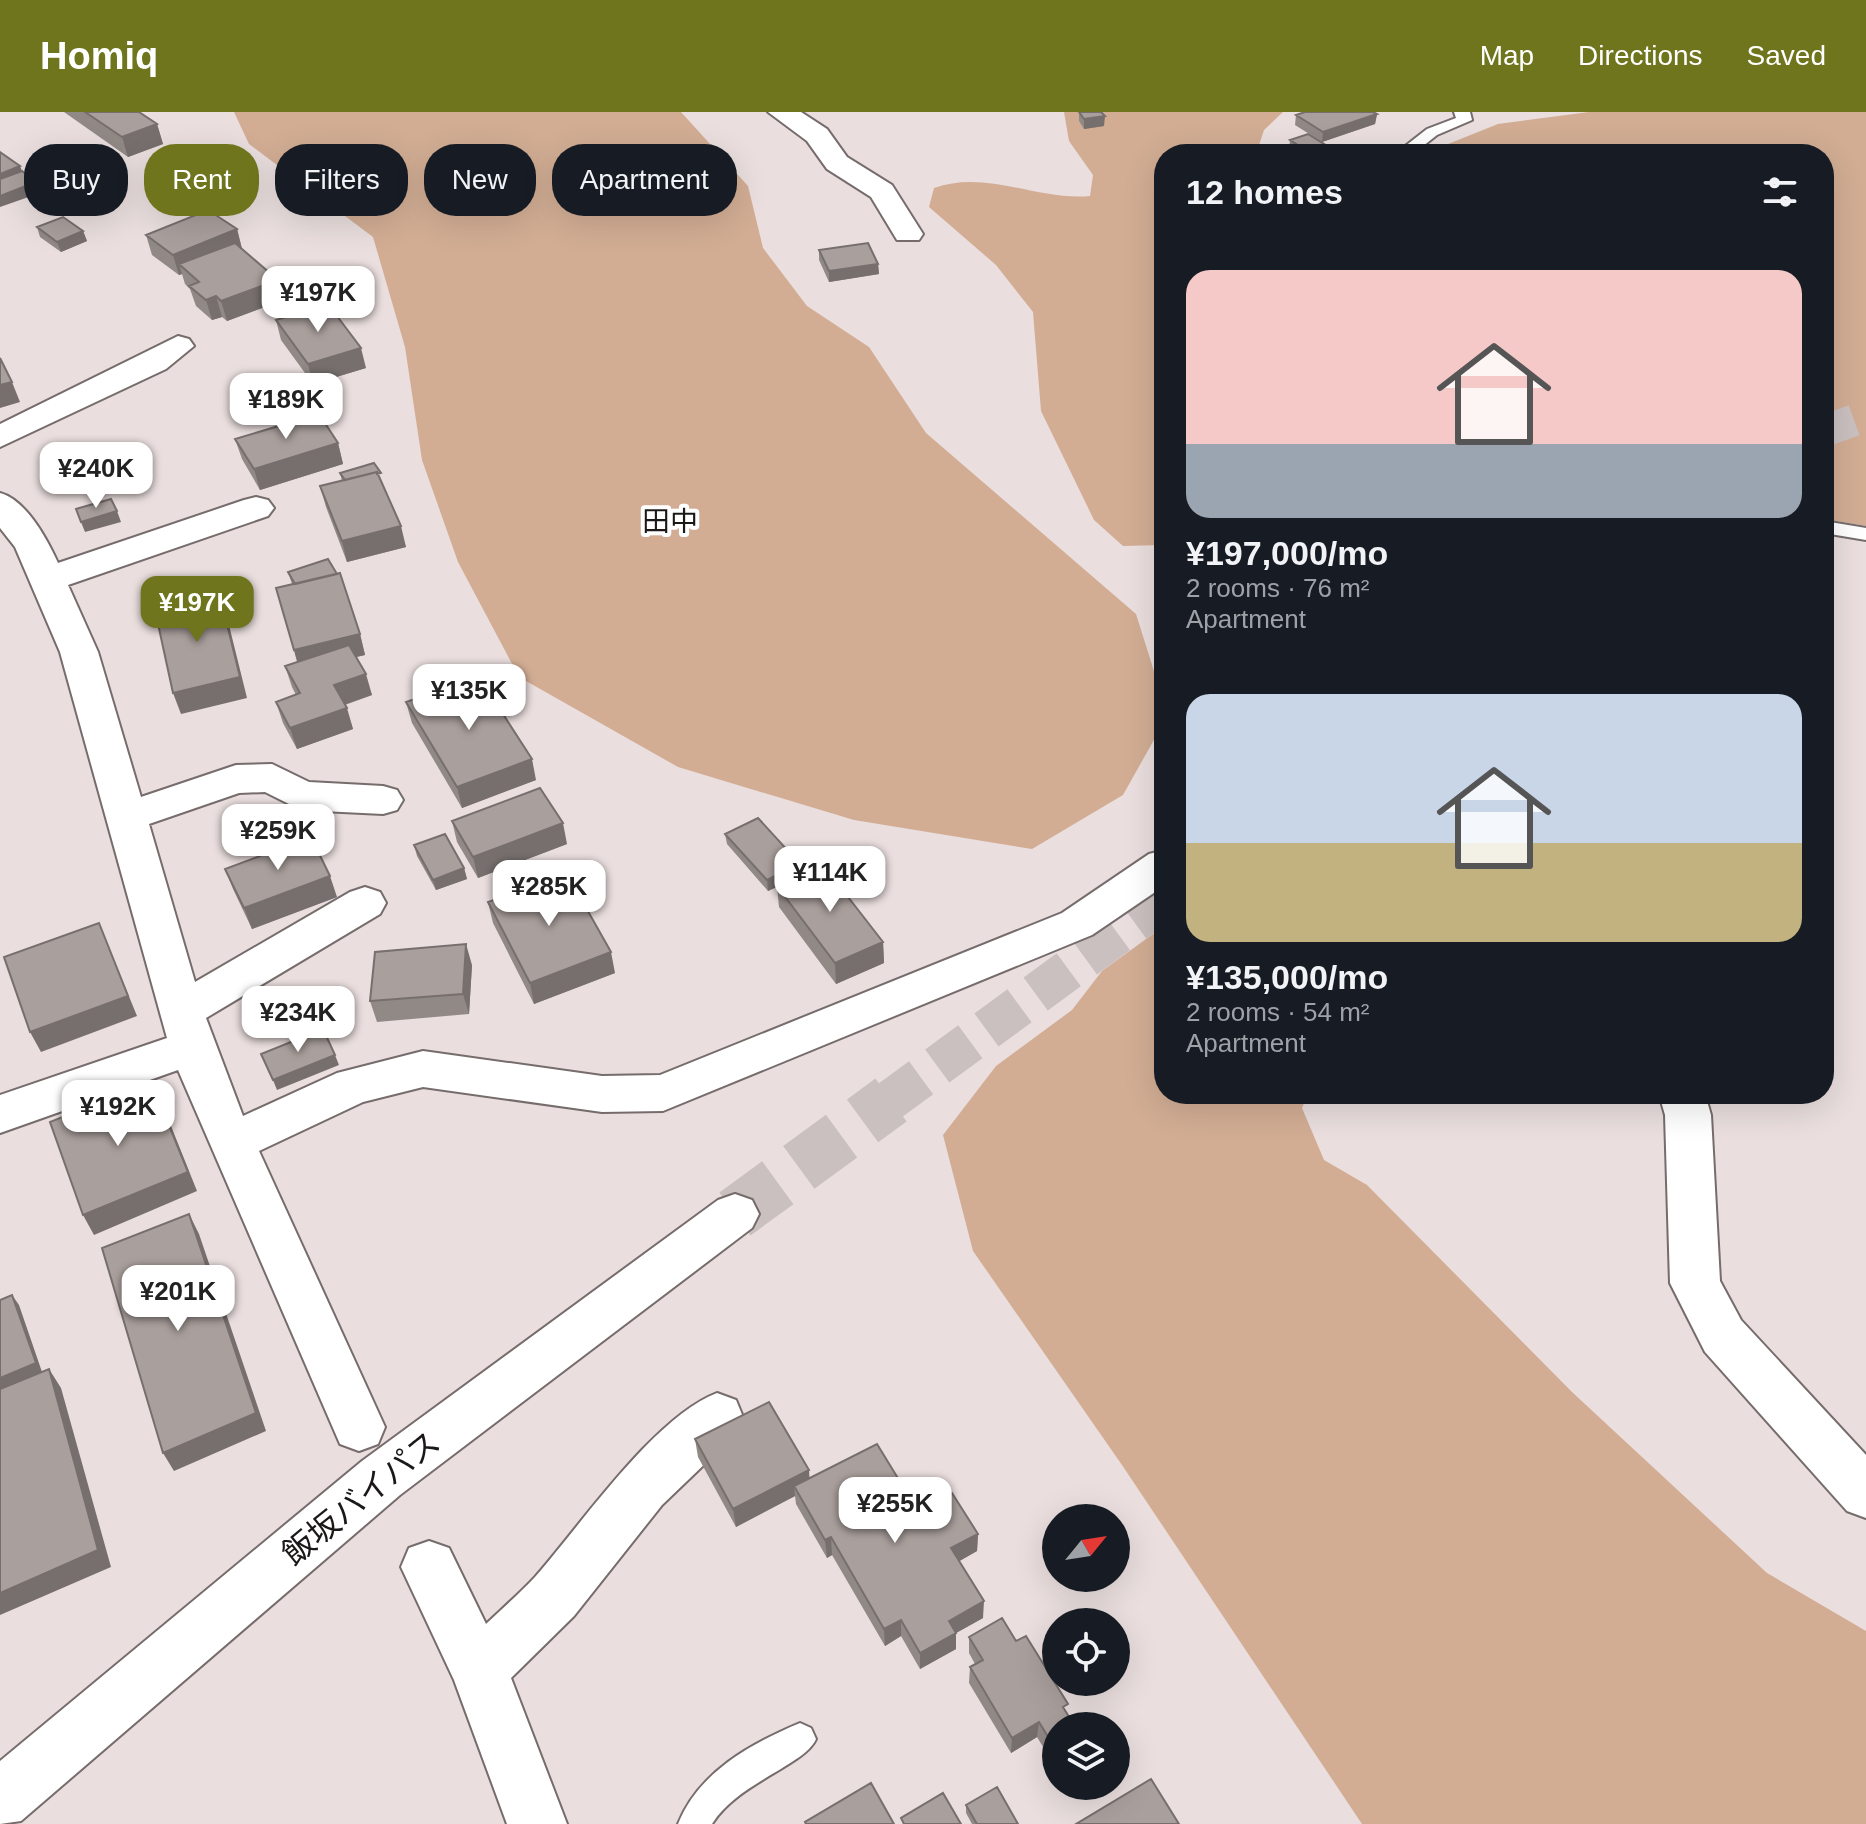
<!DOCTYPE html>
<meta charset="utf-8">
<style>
body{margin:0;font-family:Arial,"Noto Sans JP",sans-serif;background:#20242c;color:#f1f3f6;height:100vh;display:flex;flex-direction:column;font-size:30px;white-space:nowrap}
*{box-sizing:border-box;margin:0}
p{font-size:26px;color:#9ea1a6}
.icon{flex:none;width:44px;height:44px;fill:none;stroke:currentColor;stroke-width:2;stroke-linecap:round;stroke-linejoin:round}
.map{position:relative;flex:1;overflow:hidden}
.sheet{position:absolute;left:1154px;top:32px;width:680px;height:960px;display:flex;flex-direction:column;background:#171b24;border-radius:32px;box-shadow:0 8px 32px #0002}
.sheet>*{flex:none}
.guide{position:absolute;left:24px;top:32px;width:760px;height:72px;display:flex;gap:16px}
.needle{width:52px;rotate:60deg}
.tools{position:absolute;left:1042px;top:1392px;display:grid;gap:16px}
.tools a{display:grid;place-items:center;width:88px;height:88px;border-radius:50%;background:#171b24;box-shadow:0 8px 32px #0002;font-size:40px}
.price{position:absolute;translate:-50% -68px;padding:0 18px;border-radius:16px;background:#fff;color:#222;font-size:26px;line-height:52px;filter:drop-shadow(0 2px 4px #0008)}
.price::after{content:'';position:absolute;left:50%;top:48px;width:24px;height:18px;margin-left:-12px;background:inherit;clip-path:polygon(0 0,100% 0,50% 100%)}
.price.current{background:#6e751d;color:#fff}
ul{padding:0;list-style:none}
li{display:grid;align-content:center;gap:16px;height:424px;padding:0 32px}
li span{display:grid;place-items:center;height:248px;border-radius:24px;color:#555}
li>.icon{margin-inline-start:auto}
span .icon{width:144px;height:144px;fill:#fffc;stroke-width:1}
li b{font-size:34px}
h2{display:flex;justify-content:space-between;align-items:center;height:96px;padding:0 32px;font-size:34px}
.tag{padding:0 28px;border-radius:32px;background:#171b24;box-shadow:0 8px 32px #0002;font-size:28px;line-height:72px}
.tag.current{background:#6e751d;color:#fff}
header{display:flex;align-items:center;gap:48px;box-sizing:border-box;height:112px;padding:0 40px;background:#6e751d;color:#fff}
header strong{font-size:38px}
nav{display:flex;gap:44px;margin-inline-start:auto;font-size:28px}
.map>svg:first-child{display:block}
.green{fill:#d2ad94}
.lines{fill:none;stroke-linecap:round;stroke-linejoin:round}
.trunk-tunnel-far2{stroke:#cbc0c0;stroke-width:32;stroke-dasharray:32 16;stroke-linecap:butt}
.trunk-tunnel-far1{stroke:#cbc0c0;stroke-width:41;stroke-dasharray:41 20;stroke-linecap:butt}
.trunk-tunnel{stroke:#cbc0c0;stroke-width:53;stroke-dasharray:53 26;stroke-linecap:butt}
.service-casing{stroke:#766c6c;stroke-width:4}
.minor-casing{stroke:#766c6c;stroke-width:4}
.trunk-casing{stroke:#766c6c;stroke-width:4}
.service{fill:#fff;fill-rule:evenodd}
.minor{fill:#fff;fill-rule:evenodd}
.trunk{fill:#fff;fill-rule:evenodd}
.wall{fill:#918986}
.shaded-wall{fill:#766f6d}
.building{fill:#a99f9c;stroke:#766f6d;stroke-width:2}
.labels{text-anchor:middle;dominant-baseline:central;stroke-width:8;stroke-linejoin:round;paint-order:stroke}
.neighbourhood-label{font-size:28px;fill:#1c1818;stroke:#fff}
.near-street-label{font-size:32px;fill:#1c1818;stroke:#fff}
</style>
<header>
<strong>Homiq</strong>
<nav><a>Map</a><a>Directions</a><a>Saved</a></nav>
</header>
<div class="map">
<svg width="1866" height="1712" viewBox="0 0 1866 1712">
<rect width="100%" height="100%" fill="#eadede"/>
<path class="green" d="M 234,0 L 681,0 L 748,74 L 763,136 L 807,194 L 869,235 L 926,321 L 1136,502 L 1164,591 L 1164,610 L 1123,683 L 1032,737 L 854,708 L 678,655 L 519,565 L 458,450 L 422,348 L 405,235 L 373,125 L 249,32 Z
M 1064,0 L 1283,0 L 1264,18 L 1256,42 L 1164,42 L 1162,433 L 1123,434 L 1094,408 L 1041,299 L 1033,200 L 996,153 L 929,95 L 934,76 C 986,57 1038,89 1090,84 L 1093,63 L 1069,29 Z
M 1589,0 L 1866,0 L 1866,414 L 1824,407 L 1824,42 L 1423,42 L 1498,12 Z
M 1164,814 L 1164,982 L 1308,982 L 1302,996 L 1324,1048 L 1367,1073 L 1572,1280 L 1767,1461 L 1866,1519 L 1866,1712 L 1362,1712 L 1122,1353 L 973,1139 L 943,1023 L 996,954 L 1072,898 L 1102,859 Z"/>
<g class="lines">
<path class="trunk-tunnel-far2" d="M 1824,319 L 1866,304"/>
<path class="trunk-tunnel-far1" d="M 888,990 L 1164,788"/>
<path class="trunk-tunnel" d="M 735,1102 L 891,988"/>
<defs>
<path id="service" d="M 1454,0 L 1470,0 L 1472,8 L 1437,23 L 1413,42 L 1395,42 L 1427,17 L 1456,6 Z
M 1824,409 L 1866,416 L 1866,428 L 1824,421 Z
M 800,1611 L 811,1616 L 816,1627 C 805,1653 737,1671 712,1712 L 678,1712 C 699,1660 750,1632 800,1611 Z"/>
<path id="minor" d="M 768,0 L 801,0 L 827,17 L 847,45 L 892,73 L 923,122 L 919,128 L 897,128 L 871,85 L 827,57 L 807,29 Z
M 178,224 L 189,227 L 194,234 L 166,257 L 0,335 L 0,312 Z
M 0,381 C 26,388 47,427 58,451 L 244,388 L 256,385 L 268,388 L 274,396 L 268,404 L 68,473 L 98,540 L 141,685 L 236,653 L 272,652 L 309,670 L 383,674 L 397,678 L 403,688 L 397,698 L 383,702 L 301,698 L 265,680 L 239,681 L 149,712 L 195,870 L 350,780 L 365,775 L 380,780 L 386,791 L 380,802 L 206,906 L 243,1004 L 337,961 L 423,939 L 602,964 L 660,963 L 1062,801 L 1149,742 L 1164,738 L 1164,774 L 1092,823 L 663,999 L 602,1000 L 423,975 L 363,990 L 259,1039 L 385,1315 L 378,1332 L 359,1339 L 340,1332 L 178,958 L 0,1021 L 0,983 L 167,926 L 60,540 L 15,435 L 0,416 Z
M 1659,982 L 1705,982 L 1711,1003 L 1720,1169 L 1741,1208 L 1866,1343 L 1866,1406 L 1847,1399 L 1705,1240 L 1670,1171 L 1665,1003 Z
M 717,1281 L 736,1288 L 743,1305 L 736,1322 L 662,1393 L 574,1504 L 511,1566 L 567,1712 L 507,1712 L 454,1568 L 401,1455 L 409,1436 L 429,1429 L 449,1436 L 486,1512 C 503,1496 520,1481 535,1465 C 581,1413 654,1305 717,1281 Z"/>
<path id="trunk" d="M 735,1082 L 752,1088 L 759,1102 L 752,1116 L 400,1383 L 21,1709 L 0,1712 L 0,1649 L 362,1349 L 718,1088 Z"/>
</defs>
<use href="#service" class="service-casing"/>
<use href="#minor" class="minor-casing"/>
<use href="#trunk" class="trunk-casing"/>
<use href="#service" class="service"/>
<use href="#minor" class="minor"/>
<use href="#trunk" class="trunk"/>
</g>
<path class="wall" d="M 64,0 L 139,0 L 157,12 L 163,32 L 128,45 Z
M 1079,0 L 1104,14 L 1084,17 L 1079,9 Z
M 1377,2 L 1375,12 L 1322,30 L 1295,13 L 1296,3 Z
M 1290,28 L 1322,40 L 1345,42 L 1296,42 L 1289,37 Z
M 37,115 L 83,119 L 87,129 L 61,140 L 40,125 Z
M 237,117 L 242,137 L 283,188 L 227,209 L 222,205 L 212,208 L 196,194 L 190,177 L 185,172 L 182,162 L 179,163 L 152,143 L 146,123 Z
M 819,138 L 878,152 L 879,162 L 829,170 L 819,148 Z
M 276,208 L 366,256 L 313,272 L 281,228 Z
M 235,327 L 338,331 L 343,352 L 260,378 L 242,347 Z
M 340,361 L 383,371 L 382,372 L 406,435 L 347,450 L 326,395 L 320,374 L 342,369 Z
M 288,460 L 360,522 L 365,543 L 356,545 L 372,583 L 345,593 L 353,617 L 297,637 L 283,611 L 276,590 L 296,583 L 292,575 L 285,554 L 297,550 L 294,538 L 292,472 Z
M 406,590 L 536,668 L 462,696 L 412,611 Z
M 452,709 L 567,732 L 478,766 L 457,730 Z
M 725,722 L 800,752 L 801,763 L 788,769 L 883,830 L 884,851 L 836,872 L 779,795 L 777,775 L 768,779 L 727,732 Z
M 414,733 L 464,756 L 467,767 L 436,778 L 417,744 Z
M 225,757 L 337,785 L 252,817 L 233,777 Z
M 488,790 L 615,861 L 534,892 L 493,811 Z
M 472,853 L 469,902 L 377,910 L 370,889 Z
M 695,1327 L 809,1367 L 918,1399 L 978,1422 L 977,1439 L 959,1449 L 983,1506 L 956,1521 L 956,1537 L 920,1557 L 901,1524 L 885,1534 L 832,1443 L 827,1446 L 796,1392 L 795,1384 L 736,1415 L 698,1345 Z
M 969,1525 L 1056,1614 L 1056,1638 L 1048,1643 L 1037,1625 L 1011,1641 L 969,1571 L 970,1555 L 975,1552 L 969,1541 Z
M 966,1693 L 1018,1712 L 972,1712 L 966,1701 Z"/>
<path class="shaded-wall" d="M 1377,2 L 1375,12 L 1322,30 L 1323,20 Z
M 1105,4 L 1104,14 L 1084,17 L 1084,7 Z
M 157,12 L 163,32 L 128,45 L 122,25 Z
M 1324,32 L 1322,42 L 1305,42 L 1306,38 Z
M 20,54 L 24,64 L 0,74 L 0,62 Z
M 36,70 L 40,81 L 0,95 L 0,84 Z
M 237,117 L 242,137 L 179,152 L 182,162 L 179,163 L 173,143 Z
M 83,119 L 87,129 L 61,140 L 57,130 Z
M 878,152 L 879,162 L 829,170 L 829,159 Z
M 278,168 L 283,188 L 227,209 L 221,189 Z
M 216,184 L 222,205 L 212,208 L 206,188 Z
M 361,236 L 366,256 L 313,272 L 308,252 Z
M 12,270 L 20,290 L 0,296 L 0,273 Z
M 338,331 L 343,352 L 260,378 L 254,357 Z
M 117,399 L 121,410 L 85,420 L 81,410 Z
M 401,414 L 406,435 L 347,450 L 342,429 Z
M 220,484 L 227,505 L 247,586 L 181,602 L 173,581 Z
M 360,522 L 365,543 L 300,558 L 294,538 Z
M 366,562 L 372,583 L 340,594 L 334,573 Z
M 347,596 L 353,617 L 297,637 L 290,616 Z
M 532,647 L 536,668 L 462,696 L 457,675 Z
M 563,711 L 567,732 L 478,766 L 473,745 Z
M 800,752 L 801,763 L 768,779 L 767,768 Z
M 464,756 L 467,767 L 436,778 L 433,768 Z
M 330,764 L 337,785 L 252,817 L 244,796 Z
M 99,811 L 137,904 L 41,940 L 30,920 Z
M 883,830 L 884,851 L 836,872 L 835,851 Z
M 466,832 L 472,853 L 469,902 L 463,882 Z
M 611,840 L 615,861 L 534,892 L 530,871 Z
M 335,943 L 339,953 L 277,978 L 273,968 Z
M 151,969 L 161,989 L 197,1079 L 94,1123 L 83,1103 Z
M 189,1102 L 199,1122 L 266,1319 L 174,1359 L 163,1341 Z
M 12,1183 L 19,1193 L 42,1260 L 0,1279 L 0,1266 Z
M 49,1257 L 61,1276 L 111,1455 L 0,1503 L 0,1481 Z
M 809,1358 L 810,1376 L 794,1374 L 795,1384 L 736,1415 L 733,1397 Z
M 978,1422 L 977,1439 L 951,1454 L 951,1436 Z
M 831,1425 L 832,1443 L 827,1446 L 825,1428 Z
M 984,1489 L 983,1506 L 956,1521 L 956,1537 L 920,1557 L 920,1541 L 949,1509 Z
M 901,1508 L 901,1524 L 885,1534 L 884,1517 Z
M 1039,1610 L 1037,1625 L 1011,1641 L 1012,1626 Z
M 1056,1624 L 1056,1638 L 1048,1643 L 1050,1628 Z"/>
<path class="building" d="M 85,0 L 139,0 L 157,12 L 122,25 Z
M 1079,0 L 1101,0 L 1105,4 L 1084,7 Z
M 1305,0 L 1373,0 L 1377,2 L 1323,20 L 1296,3 Z
M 1308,22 L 1324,32 L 1306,38 L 1290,28 Z
M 1340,36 L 1345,42 L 1310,42 Z
M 0,40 L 20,54 L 0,62 Z
M 22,59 L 36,70 L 0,84 L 0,67 Z
M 208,98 L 237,117 L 173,143 L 146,123 Z
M 63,105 L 83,119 L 57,130 L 37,115 Z
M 235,131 L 278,168 L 221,189 L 216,184 L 206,188 L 189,174 L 199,170 L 179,152 Z
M 868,131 L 878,152 L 829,159 L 819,138 Z
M 328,192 L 361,236 L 308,252 L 276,208 Z
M 0,246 L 12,270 L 0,273 Z
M 319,302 L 338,331 L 254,357 L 235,327 Z
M 374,351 L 381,361 L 377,362 L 377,360 L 345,368 L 340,361 Z
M 377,360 L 401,414 L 342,429 L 320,374 Z
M 111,387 L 117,399 L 81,410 L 76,397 Z
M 328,447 L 337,462 L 295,472 L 288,460 Z
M 340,461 L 360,522 L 294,538 L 276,476 Z
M 220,484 L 240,565 L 173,581 L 155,498 Z
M 349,533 L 366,562 L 334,573 L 347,596 L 290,616 L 276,590 L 300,581 L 285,554 Z
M 479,565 L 532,647 L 457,675 L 406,590 Z
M 540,676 L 563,711 L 473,745 L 452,709 Z
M 758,706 L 800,752 L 767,768 L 725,722 Z
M 445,722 L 464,756 L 433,768 L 414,733 Z
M 311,725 L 330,764 L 244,796 L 225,757 Z
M 824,754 L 883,830 L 835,851 L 777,774 Z
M 567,762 L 611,840 L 530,871 L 488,790 Z
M 99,811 L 128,884 L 30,920 L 4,845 Z
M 466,832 L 463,882 L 370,889 L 375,840 Z
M 323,917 L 335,943 L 273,968 L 261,942 Z
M 151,969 L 188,1060 L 83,1103 L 50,1010 Z
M 189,1102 L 256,1301 L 163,1341 L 102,1136 Z
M 12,1183 L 36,1251 L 0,1266 L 0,1188 Z
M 49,1257 L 98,1438 L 0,1481 L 0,1277 Z
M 769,1290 L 809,1358 L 733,1397 L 695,1327 Z
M 877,1332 L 918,1399 L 952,1381 L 978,1422 L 951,1436 L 984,1489 L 949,1509 L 956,1521 L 920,1541 L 901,1508 L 884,1517 L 831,1425 L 825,1428 L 794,1374 Z
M 1002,1506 L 1016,1529 L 1026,1524 L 1068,1592 L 1063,1595 L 1074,1613 L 1056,1614 L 1056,1624 L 1050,1628 L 1039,1610 L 1012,1626 L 970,1555 L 983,1548 L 969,1525 Z
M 1151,1667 L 1179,1712 L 1076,1712 Z
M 871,1671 L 894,1712 L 806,1712 L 805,1710 Z
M 997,1675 L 1018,1712 L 977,1712 L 966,1693 Z
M 943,1681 L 961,1712 L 904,1712 L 901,1706 Z"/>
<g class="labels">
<g class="neighbourhood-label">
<text x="670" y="409">田中</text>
</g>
<g class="near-street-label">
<text transform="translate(361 1386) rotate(-39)">飯坂バイパス</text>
</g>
</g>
</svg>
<div class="tools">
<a><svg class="needle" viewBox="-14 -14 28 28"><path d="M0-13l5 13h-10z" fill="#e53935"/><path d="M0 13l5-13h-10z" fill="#9ea1a6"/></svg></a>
<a><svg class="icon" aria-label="locate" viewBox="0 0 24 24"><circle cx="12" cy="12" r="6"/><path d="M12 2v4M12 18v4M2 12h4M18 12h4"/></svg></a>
<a><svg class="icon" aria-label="layers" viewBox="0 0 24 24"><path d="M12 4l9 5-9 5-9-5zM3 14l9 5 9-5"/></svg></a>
</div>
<b class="price" style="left:318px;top:222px">¥197K</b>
<b class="price" style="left:286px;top:329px">¥189K</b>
<b class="price" style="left:96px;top:398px">¥240K</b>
<b class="price current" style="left:197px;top:532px">¥197K</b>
<b class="price" style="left:469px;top:620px">¥135K</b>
<b class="price" style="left:278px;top:760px">¥259K</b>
<b class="price" style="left:830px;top:802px">¥114K</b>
<b class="price" style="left:549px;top:816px">¥285K</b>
<b class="price" style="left:298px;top:942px">¥234K</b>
<b class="price" style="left:118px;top:1036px">¥192K</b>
<b class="price" style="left:178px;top:1221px">¥201K</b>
<b class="price" style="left:895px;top:1433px">¥255K</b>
<div class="guide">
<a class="tag">Buy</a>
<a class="tag current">Rent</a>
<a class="tag">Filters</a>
<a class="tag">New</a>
<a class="tag">Apartment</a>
</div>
<section class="sheet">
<h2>12 homes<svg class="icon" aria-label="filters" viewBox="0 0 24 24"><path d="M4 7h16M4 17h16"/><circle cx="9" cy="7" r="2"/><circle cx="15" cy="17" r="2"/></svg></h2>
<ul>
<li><span style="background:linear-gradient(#f6c9c9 70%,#9aa5b1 0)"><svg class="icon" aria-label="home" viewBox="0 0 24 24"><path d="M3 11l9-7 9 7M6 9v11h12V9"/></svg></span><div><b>¥197,000/mo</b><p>2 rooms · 76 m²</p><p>Apartment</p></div></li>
<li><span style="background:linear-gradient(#c9d6e8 60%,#c2b280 0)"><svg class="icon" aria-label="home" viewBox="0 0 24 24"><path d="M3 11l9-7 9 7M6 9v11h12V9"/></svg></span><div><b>¥135,000/mo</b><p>2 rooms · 54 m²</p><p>Apartment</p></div></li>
</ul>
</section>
</div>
